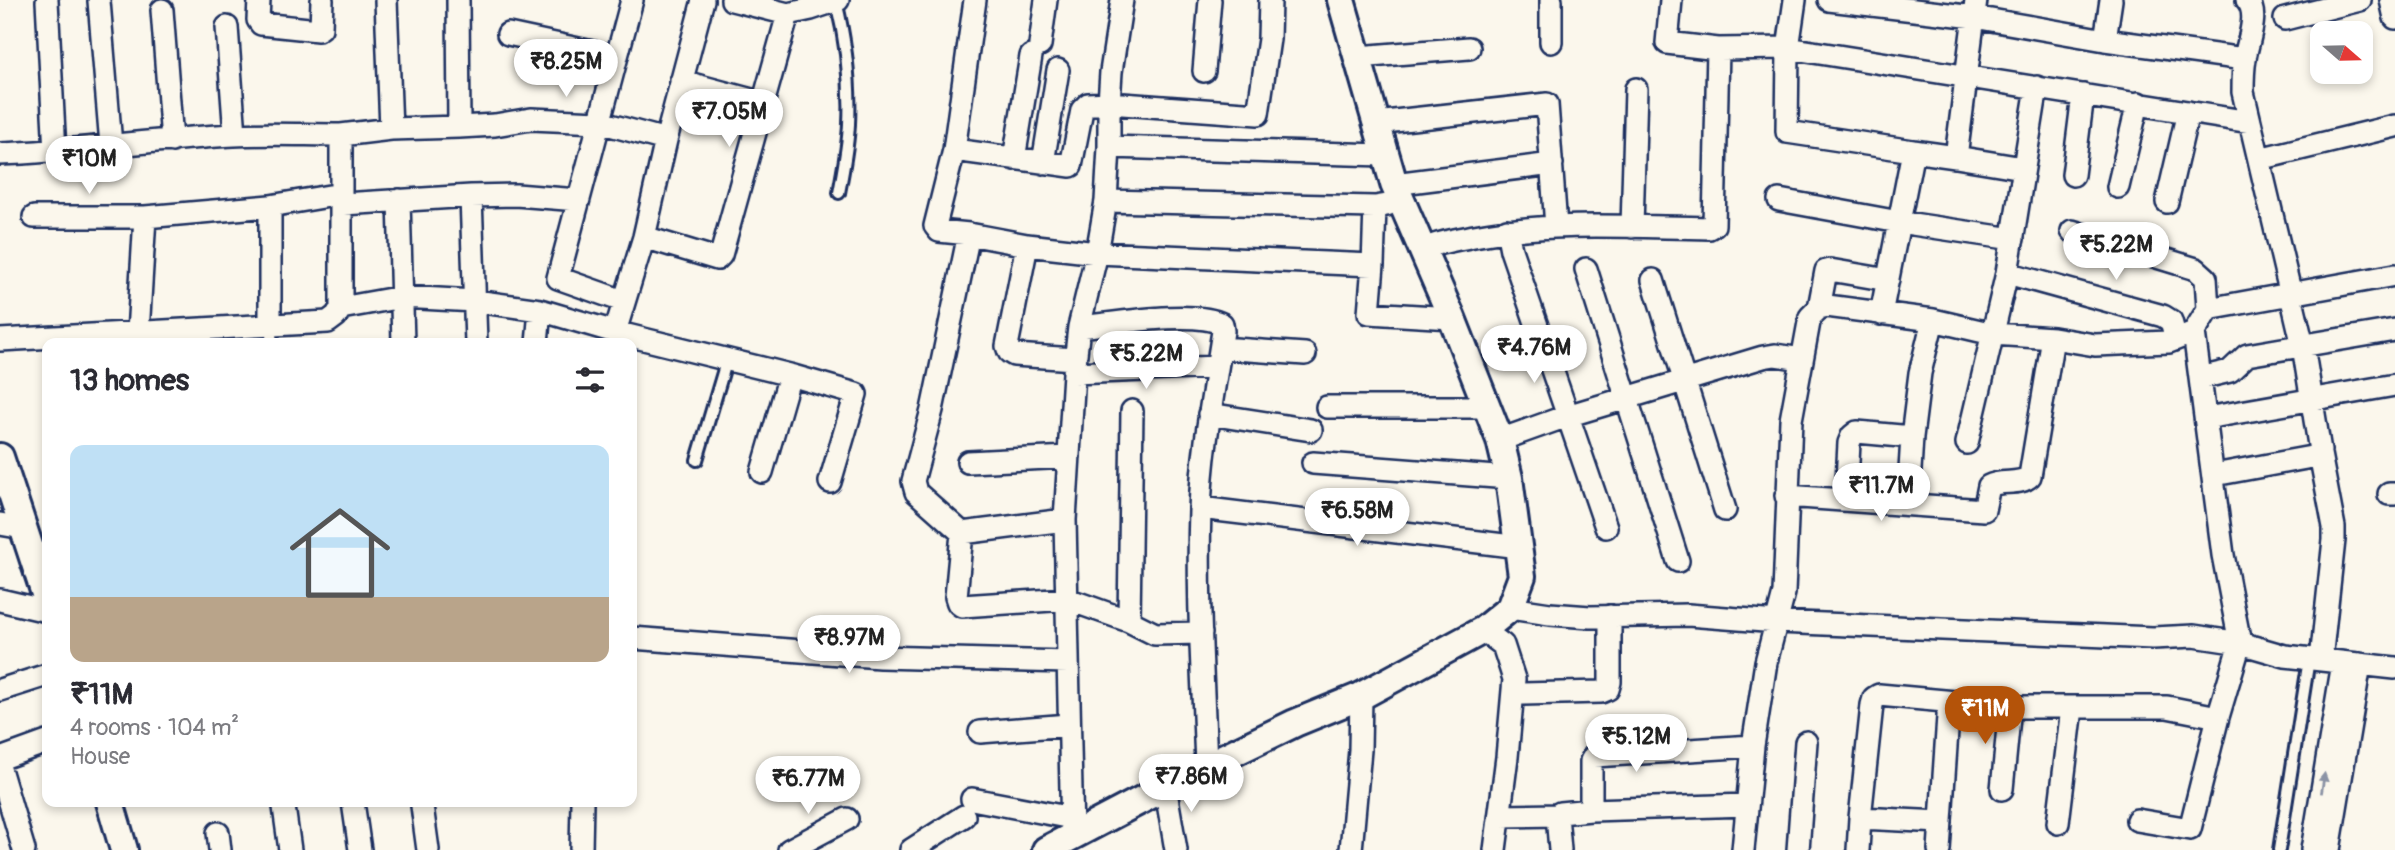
<!DOCTYPE html>
<meta charset="utf-8">
<style>
body{margin:0;font-family:Pangolin,sans-serif;background:#f7f7f7;color:#2b2b33;height:100vh;display:flex;flex-direction:column;font-size:26px;white-space:nowrap}
*{box-sizing:border-box;margin:0}
p{font-size:23px;color:#7c7c81}
.icon{flex:none;width:38px;height:38px;fill:none;stroke:currentColor;stroke-width:2;stroke-linecap:round;stroke-linejoin:round}
.map{position:relative;flex:1;overflow:hidden}
.sheet{position:absolute;left:42px;top:338px;width:595px;height:469px;display:flex;flex-direction:column;background:#fff;border-radius:14px;box-shadow:0 4px 10px #0003}
.sheet>*{flex:none}
.needle{width:46px;rotate:110deg}
.controls{position:absolute;left:2310px;top:21px;display:grid;gap:14px}
.controls a{display:grid;place-items:center;width:63px;height:63px;border-radius:14px;background:#fff;box-shadow:0 4px 10px #0003;font-size:35px}
.price{position:absolute;translate:-50% -60px;padding:0 16px;border-radius:24px;background:#fff;color:#222;font-size:23px;line-height:46px;filter:drop-shadow(0 2px 4px #0008)}
.price::after{content:'';position:absolute;left:50%;top:42px;width:21px;height:16px;margin-left:-10px;background:inherit;clip-path:polygon(0 0,100% 0,50% 100%)}
.price.active{background:#b45309;color:#fff}
ul{padding:0;list-style:none}
li{display:grid;align-content:center;gap:14px;height:371px;padding:0 28px}
li+li{border-top:2px solid #e1e1e2}
li span{display:grid;place-items:center;height:217px;border-radius:14px;color:#555}
li>.icon{margin-inline-start:auto}
span .icon{width:126px;height:126px;fill:#fffc;stroke-width:1}
li b{font-size:30px}
h2{display:flex;justify-content:space-between;align-items:center;height:84px;padding:0 28px;font-size:30px}
.map>svg:first-child{display:block}
.lines{fill:none;stroke-linecap:round;stroke-linejoin:round}
.service-casing{stroke:#1b2f5e;stroke-width:16}
.minor-casing{stroke:#1b2f5e;stroke-width:26}
.tertiary-casing{stroke:#1b2f5e;stroke-width:32}
.service{stroke:#fbf7ec;stroke-width:10}
.minor{stroke:#fbf7ec;stroke-width:21}
.tertiary{stroke:#fbf7ec;stroke-width:26}
.oneway{fill:#8b93a5}
</style>
<div class="map">
<svg width="2395" height="850" viewBox="0 0 2395 850">
<rect width="100%" height="100%" fill="#fbf7ec"/>
<filter id="ink" filterUnits="userSpaceOnUse"><feTurbulence type="fractalNoise" baseFrequency=".0143" numOctaves="2"/><feDisplacementMap in="SourceGraphic" scale="14" xChannelSelector="R" yChannelSelector="G"/><feConvolveMatrix kernelMatrix="1 2 1 2 8 2 1 2 1" color-interpolation-filters="sRGB"/></filter>
<g filter="url(#ink)">
<g class="lines">
<defs>
<path id="service" d="M 836,1 C 846,42 851,82 849,124 C 848,147 843,171 839,193
M 270,326 L 272,343
M 697,460 L 727,359
M 2279,850 L 2309,659"/>
<path id="minor" d="M 259,0 L 258,20 L 261,24 L 318,30 L 321,28 L 322,0
M 386,0 L 391,129
M 732,0 L 788,14 L 811,9 L 838,0
M 1270,0 L 1269,39 L 1258,114 L 1109,103 L 1109,147 L 1384,155
M 1829,0 L 1974,17 L 2105,40
M 2111,0 L 2105,40 L 2244,59
M 2391,0 L 2395,18
M 47,1 L 55,152
M 99,1 L 111,145
M 162,10 L 172,141
M 2285,19 L 2360,0
M 227,27 L 235,135
M 508,34 L 616,57
M 1551,42 L 1551,0
M 1040,45 L 1046,0
M 1718,49 L 1788,48 L 1795,0
M 1358,57 L 1469,48
M 1204,71 L 1210,0
M 681,81 L 763,103
M 1376,123 L 1547,104 L 1556,227
M 459,127 L 495,125 L 531,119 L 599,122 L 666,140
M 341,135 L 391,129 L 459,127 L 458,0
M 1109,147 L 1106,201 L 1097,253 L 1373,265 L 1375,207
M 954,150 L 1071,166 L 1082,110 L 1088,104 L 1109,103 L 1111,72 L 1122,0
M 1913,151 L 1787,132 L 1788,48 L 2250,122
M 0,154 C 78,151 156,139 234,135 C 270,133 306,135 341,135 L 341,308 L 336,316 L 328,322 L 0,340
M 1956,157 L 2023,168
M 1014,159 L 1031,56
M 2259,159 L 2395,126
M 1043,163 L 1058,70
M 2073,175 L 2083,95
M 1394,184 L 1552,164
M 2118,187 L 2138,103
M 471,196 L 516,195 L 578,200
M 399,200 L 403,343
M 1779,200 L 1899,222 L 2013,239
M 1106,201 L 1375,207 L 1387,205
M 2167,202 L 2188,112
M 343,204 L 471,196 L 476,343
M 34,217 L 145,217
M 1632,227 L 1636,89
M 1507,230 L 1511,250 L 1606,527
M 2072,231 L 2196,269 L 2206,278 L 2208,309
M 969,234 L 939,231 L 935,226 L 954,150 L 975,0
M 644,237 L 717,259 L 721,255 L 788,14
M 1027,245 L 1007,346 L 1009,352 L 1014,355 L 1075,359
M 1423,249 C 1439,242 1456,240 1474,236 C 1551,221 1631,227 1709,228 L 1714,225 L 1718,49 L 1667,43 L 1671,0
M 1373,265 L 1369,313 L 1452,318
M 1586,269 L 1678,561
M 2007,273 L 2163,316 L 2171,321 L 2176,339
M 1653,280 L 1725,510
M 623,301 L 558,278 L 632,0
M 341,308 L 402,297 L 475,301 L 540,310 L 615,332 L 644,237 L 666,140 L 703,0
M 1819,308 L 1826,271 L 1830,270 L 1888,280
M 1881,314 L 1913,151 L 1956,157 L 1976,0
M 270,326 L 270,206
M 1079,327 L 1097,253 L 1027,245 L 969,234 L 932,410 L 913,481 L 916,492 L 962,533 L 956,597 L 958,603 L 962,606 L 1067,599 L 1129,621 L 1155,634 L 1201,633
M 615,332 L 790,375 L 856,394 L 830,482
M 2194,332 L 2208,309 L 2395,275
M 138,333 L 145,217 L 270,206 L 341,194
M 537,343 L 540,310
M 1221,348 L 1305,354
M 1074,373 L 1217,367
M 2200,378 L 2230,371 L 2247,355 L 2395,330
M 1327,407 L 1487,407
M 1209,414 L 1311,430
M 2206,418 L 2395,385
M 1500,440 L 1567,416 L 1763,357 L 1775,355 L 1802,359
M 1967,443 L 2007,273 L 2037,87
M 2320,454 L 2334,527 L 2334,540 L 2321,660
M 968,462 L 1069,457
M 1313,463 L 1509,478
M 762,472 L 790,375
M 2214,475 L 2317,456 L 2320,451 L 2303,346 L 2243,92 C 2243,81 2243,70 2245,59 C 2247,42 2260,14 2247,0
M 2389,494 L 2395,494
M 1786,496 L 1984,510 L 1989,486 C 2002,479 2020,486 2030,476 L 2053,338
M 1846,500 L 1849,443 L 1852,436 L 1857,432 L 1912,437
M 1908,503 L 1912,437 L 1920,373 L 1933,320
M 1200,508 L 1520,547
M 0,524 L 23,528
M 962,533 L 1065,520
M 0,600 L 47,611
M 1510,608 L 1550,614 L 1590,617 L 1688,615 L 1777,622 L 2153,638 L 2194,636 L 2240,643 L 2285,656 L 2395,668
M 1129,621 L 1132,411
M 1483,630 L 1503,645 L 1514,679 L 1507,757 L 1495,850
M 632,638 L 880,657 L 1068,662
M 0,690 L 47,675
M 1523,694 L 1601,692 L 1608,689 L 1610,682 L 1610,616
M 980,732 L 1069,725
M 0,759 L 47,742
M 0,769 L 24,850
M 1165,786 L 1176,850
M 2002,789 L 2010,707
M 972,799 L 1072,818
M 353,802 L 360,850
M 422,806 L 428,850
M 284,807 L 290,850
M 1591,810 L 1747,805
M 1500,816 L 1557,815
M 1860,818 L 1872,705 L 1874,698 L 1879,695 L 2010,707 L 2167,707 L 2218,717
M 2058,823 L 2072,708
M 218,833 L 220,850
M 1072,836 L 1065,520 L 1074,373 L 1079,327 C 1112,324 1194,309 1222,324 L 1223,331 C 1214,390 1202,450 1200,510 C 1197,595 1203,681 1206,766
M 581,850 L 582,802
M 789,850 L 847,819
M 911,850 L 964,816
M 1351,850 L 1360,750 L 1361,696
M 1560,850 L 1557,815 L 1560,813 L 1591,810 L 1591,761 L 1594,756 L 1753,746
M 1743,850 L 1753,746 L 1766,662 L 1784,593 L 1791,420 L 1810,317 L 1819,308 L 1827,306 L 1933,320 L 1993,334 L 2053,338 L 2095,345 L 2169,342 L 2194,332 L 2223,555 L 2240,643 L 2218,717 L 2190,829 L 2137,820
M 1798,850 L 1806,742
M 1858,850 L 1860,818 L 1941,822
M 1939,850 L 1949,702
M 2312,850 L 2343,663
M 2329,850 L 2360,664"/>
<path id="tertiary" d="M 0,457 L 47,600
M 110,802 L 124,850
M 1046,850 L 1206,766 L 1295,723 L 1361,696 L 1483,630 L 1510,608 L 1522,576 L 1509,478 L 1500,440 L 1452,318 L 1394,184 L 1341,0"/>
</defs>
<use href="#service" class="service-casing"/>
<use href="#minor" class="minor-casing"/>
<use href="#tertiary" class="tertiary-casing"/>
<use href="#service" class="service"/>
<use href="#minor" class="minor"/>
<use href="#tertiary" class="tertiary"/>
</g>
<defs><path id="oneway-solid" d="M-6-.8H1V-3.2L6.5 0L1 3.2V.8H-6Z" transform="scale(1.75)"/></defs>
<use class="oneway" href="#oneway-solid" transform="translate(2323 783) rotate(-81)"/>
</g>
</svg>
<div class="controls">
<a><svg class="needle" viewBox="-14 -14 28 28"><path d="M0-13l5 13h-10z" fill="#e53935"/><path d="M0 13l5-13h-10z" fill="#7c7c81"/></svg></a>
</div>
<b class="price" style="left:566px;top:99px">₹8.25M</b>
<b class="price" style="left:729px;top:149px">₹7.05M</b>
<b class="price" style="left:89px;top:196px">₹10M</b>
<b class="price" style="left:2116px;top:282px">₹5.22M</b>
<b class="price" style="left:1534px;top:385px">₹4.76M</b>
<b class="price" style="left:1146px;top:391px">₹5.22M</b>
<b class="price" style="left:1881px;top:523px">₹11.7M</b>
<b class="price" style="left:1357px;top:548px">₹6.58M</b>
<b class="price" style="left:849px;top:675px">₹8.97M</b>
<b class="price active" style="left:1985px;top:746px">₹11M</b>
<b class="price" style="left:1636px;top:774px">₹5.12M</b>
<b class="price" style="left:1191px;top:814px">₹7.86M</b>
<b class="price" style="left:808px;top:816px">₹6.77M</b>
<section class="sheet">
<h2>13 homes<svg class="icon" aria-label="filters" viewBox="0 0 24 24"><path d="M4 7h16M4 17h16"/><circle cx="9" cy="7" r="2"/><circle cx="15" cy="17" r="2"/></svg></h2>
<ul>
<li><span style="background:linear-gradient(#bfe0f5 70%,#b9a48a 0)"><svg class="icon" aria-label="home" viewBox="0 0 24 24"><path d="M3 11l9-7 9 7M6 9v11h12V9"/></svg></span><div><b>₹11M</b><p>4 rooms · 104 m²</p><p>House</p></div></li>
</ul>
</section>
</div>
